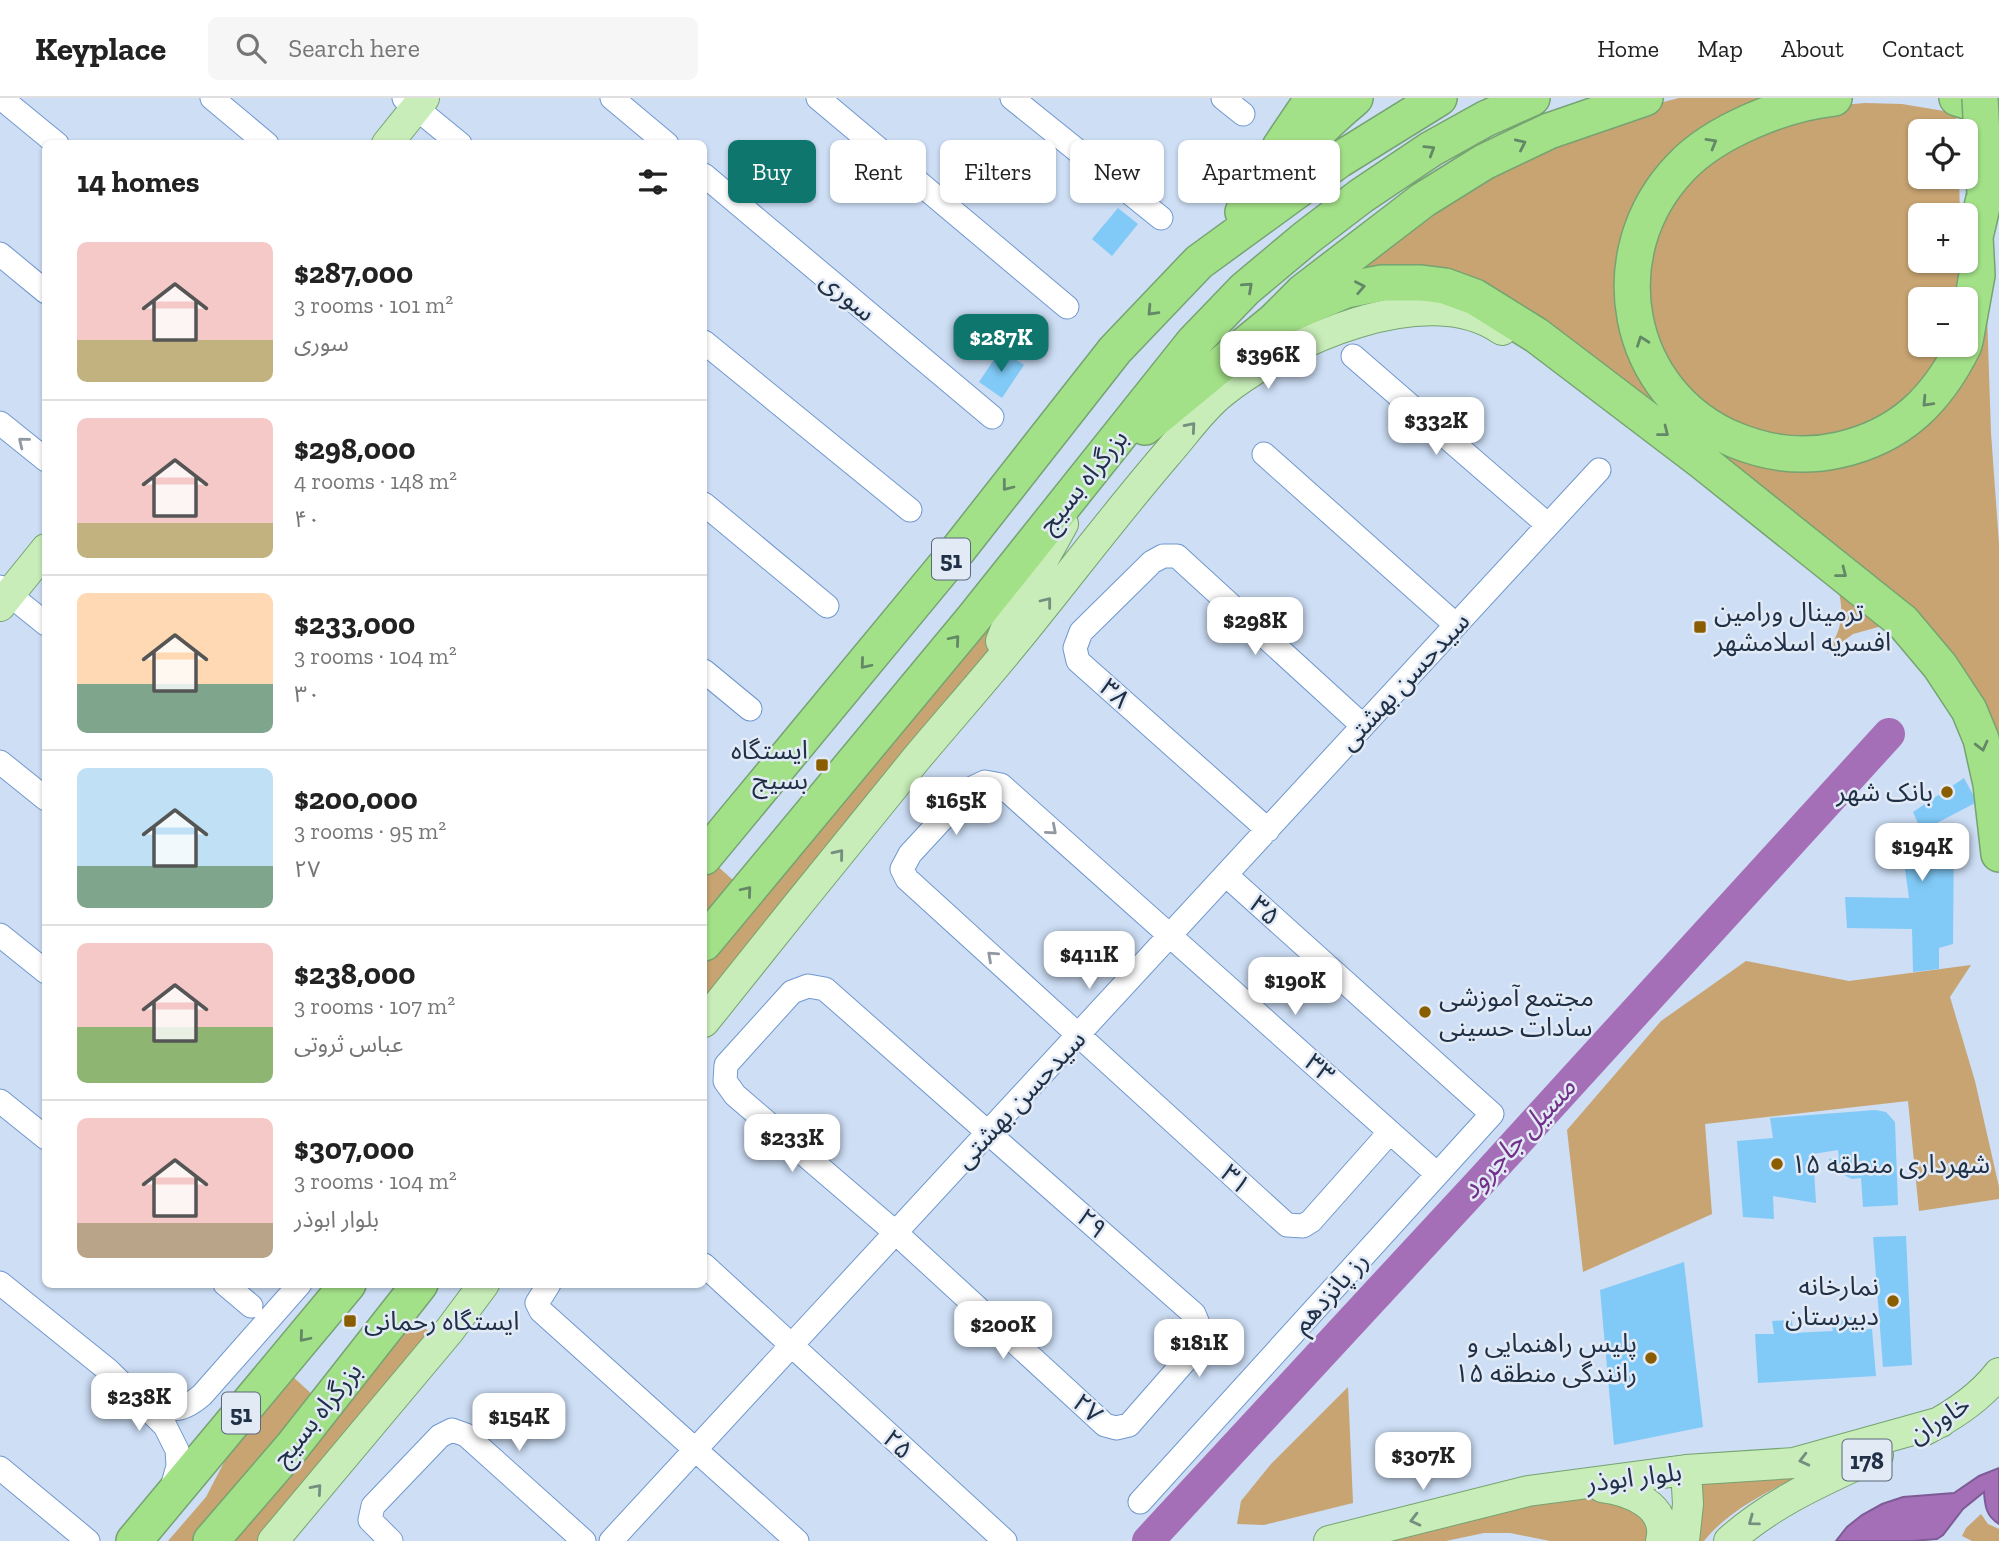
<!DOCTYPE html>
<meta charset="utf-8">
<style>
body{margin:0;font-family:"Zilla Slab","Noto Sans Arabic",serif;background:#f6f6f6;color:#222;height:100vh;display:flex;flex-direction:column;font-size:26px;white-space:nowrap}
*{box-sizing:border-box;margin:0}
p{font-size:23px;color:#767676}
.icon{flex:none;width:38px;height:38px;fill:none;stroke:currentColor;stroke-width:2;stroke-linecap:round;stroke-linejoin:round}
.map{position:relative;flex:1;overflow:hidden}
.side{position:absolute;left:42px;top:42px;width:665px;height:1148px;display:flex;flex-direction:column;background:#fff;border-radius:10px;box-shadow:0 2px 5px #0004}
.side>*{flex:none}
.guide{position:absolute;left:728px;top:42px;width:665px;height:63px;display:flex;gap:14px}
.fabs{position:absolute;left:1908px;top:21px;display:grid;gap:14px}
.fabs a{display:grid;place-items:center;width:70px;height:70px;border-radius:10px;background:#fff;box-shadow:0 2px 5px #0004;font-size:35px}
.price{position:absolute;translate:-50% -60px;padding:0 16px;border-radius:14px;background:#fff;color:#222;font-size:23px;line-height:46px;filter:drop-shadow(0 2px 4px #0008)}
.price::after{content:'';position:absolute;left:50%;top:42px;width:21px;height:16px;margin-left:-10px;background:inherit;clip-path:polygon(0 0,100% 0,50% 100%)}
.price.selected{background:#0f766e;color:#fff}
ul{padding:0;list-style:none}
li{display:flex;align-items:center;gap:21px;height:175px;padding:0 35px}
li+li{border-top:2px solid #e0e0e0}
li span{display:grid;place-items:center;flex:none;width:196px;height:140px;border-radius:10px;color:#555}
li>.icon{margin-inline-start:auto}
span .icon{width:84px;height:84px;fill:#fffc;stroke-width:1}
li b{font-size:30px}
h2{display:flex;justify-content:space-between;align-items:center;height:84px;padding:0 35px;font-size:30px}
.tag{padding:0 24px;border-radius:10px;background:#fff;box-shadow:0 2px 5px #0004;font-size:24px;line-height:63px}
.tag.selected{background:#0f766e;color:#fff}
header{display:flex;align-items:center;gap:42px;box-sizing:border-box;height:98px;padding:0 35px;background:#fff;border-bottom:2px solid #e0e0e0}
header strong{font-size:33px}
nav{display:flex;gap:38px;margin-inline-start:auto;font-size:24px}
.search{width:490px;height:63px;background:#f6f6f6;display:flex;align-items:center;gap:18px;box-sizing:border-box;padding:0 24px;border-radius:10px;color:#767676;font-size:26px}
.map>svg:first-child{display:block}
.green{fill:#c7a471}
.water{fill:#a56fb8;stroke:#7d5c96;stroke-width:2}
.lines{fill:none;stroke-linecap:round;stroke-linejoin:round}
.river{stroke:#a56fb8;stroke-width:32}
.building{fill:#81caf7}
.minor-casing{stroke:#7098ce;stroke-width:25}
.major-casing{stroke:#75a371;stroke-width:32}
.highway-casing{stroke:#75a371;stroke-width:38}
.minor{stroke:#fff;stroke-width:23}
.major{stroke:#c8edb8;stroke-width:30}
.highway{stroke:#a3e188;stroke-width:35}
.highway-bridge-casing{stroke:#75a371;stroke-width:38;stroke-linecap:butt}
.highway-bridge{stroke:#a3e188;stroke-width:35}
.oneway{stroke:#628867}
.oneway2{stroke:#748e7f}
.oneway3{stroke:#9098a2}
.poi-dot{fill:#8a5d00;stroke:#e2eaf6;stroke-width:2.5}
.labels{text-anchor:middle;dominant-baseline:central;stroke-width:5;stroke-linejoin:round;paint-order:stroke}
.shield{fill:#e2eaf6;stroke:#5a687b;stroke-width:2}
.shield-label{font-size:24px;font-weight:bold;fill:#203046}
.street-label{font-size:26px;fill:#203046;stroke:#e2eaf6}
.poi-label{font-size:26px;fill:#203046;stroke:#e2eaf6;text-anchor:start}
.water-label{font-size:28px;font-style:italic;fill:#723089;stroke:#e2eaf6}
</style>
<header>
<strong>Keyplace</strong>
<div class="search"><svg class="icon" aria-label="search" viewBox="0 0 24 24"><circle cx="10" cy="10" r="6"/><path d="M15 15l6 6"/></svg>Search here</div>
<nav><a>Home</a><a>Map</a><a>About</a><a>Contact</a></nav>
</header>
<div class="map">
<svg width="1999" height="1443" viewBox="0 0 1999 1443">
<rect width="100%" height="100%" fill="#cddef5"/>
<path class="green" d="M 1679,0 L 1784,0 L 1720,30 L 1624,188 L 1719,346 L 1890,343 L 1986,186 L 1991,335 L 1999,446 L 1999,679 L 1978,609 L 1517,212 L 1356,179 L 1360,161 L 1428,108 L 1620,15 Z
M 1865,5 L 1902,6 L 1956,15 L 1957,33 L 1920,33 L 1920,79 L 1959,79 L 1960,117 L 1920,117 L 1920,163 L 1962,163 L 1963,201 L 1920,201 L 1920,247 L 1953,247 L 1936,278 L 1855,339 L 1779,346 L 1680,294 L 1640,203 L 1664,104 L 1732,44 L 1842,7 Z
M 1035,468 L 993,544 L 977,577 L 704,912 L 704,867 Z
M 1838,491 L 1882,528 L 1853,536 L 1827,555 C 1841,533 1845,517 1838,491 Z
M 713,764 L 735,784 L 704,825 L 704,776 Z
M 1746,863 L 1849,883 L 1971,867 L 1950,899 L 1975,983 L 1999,1089 L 1999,1101 L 1919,1113 L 1908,1003 L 1705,1026 L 1712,1116 L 1583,1174 L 1567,1032 L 1661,923 Z
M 413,1218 L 428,1233 L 415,1260 L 262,1443 L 230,1443 Z
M 291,1277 L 315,1299 L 196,1443 L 168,1443 L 206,1399 L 233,1347 Z
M 1348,1289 L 1353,1405 L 1264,1427 L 1237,1426 L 1241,1403 L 1271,1366 Z
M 1798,1378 C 1764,1396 1729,1412 1704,1443 L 1694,1443 L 1694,1386 Z
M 1593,1396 L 1640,1407 L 1653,1443 L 1550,1443 L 1510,1435 L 1484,1435 L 1446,1443 L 1368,1443 L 1494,1414 Z
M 1981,1416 L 1988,1426 L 1999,1431 L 1999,1443 L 1972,1443 L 1962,1438 L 1966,1430 Z"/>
<path class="water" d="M 1999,1370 L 1999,1426 C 1986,1418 1985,1408 1984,1394 L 1963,1411 L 1943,1437 L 1937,1441 L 1912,1443 L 1836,1443 L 1847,1429 L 1862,1417 L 1882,1406 L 1903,1399 L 1954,1395 L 1979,1378 Z"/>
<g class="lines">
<path class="river" d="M 1148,1443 L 1484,1080 L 1889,636"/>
</g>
<path class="building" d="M 1118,110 L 1138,126 L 1112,158 L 1092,141 Z
M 1001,251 L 1024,267 L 1002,300 L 979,284 Z
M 1964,680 L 1977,704 L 1935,726 L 1954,729 L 1953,846 L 1939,850 L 1939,871 L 1913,874 L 1912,831 L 1847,830 L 1845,799 L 1909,800 L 1900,736 L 1920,730 L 1913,714 Z
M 1875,1012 L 1886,1014 L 1895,1024 L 1898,1107 L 1863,1109 L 1861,1080 L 1852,1081 L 1832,1071 L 1829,1061 L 1839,1060 L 1838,1052 L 1813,1056 L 1816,1105 L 1773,1098 L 1774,1121 L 1743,1119 L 1737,1043 L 1773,1040 L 1770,1020 Z
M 1906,1138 L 1912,1267 L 1883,1269 L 1873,1139 Z
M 1684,1164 L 1703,1329 L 1614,1347 L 1600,1192 Z
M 1857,1219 L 1855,1232 L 1872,1231 L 1876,1278 L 1758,1285 L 1755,1236 L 1774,1236 L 1772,1223 L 1792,1222 L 1793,1235 L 1833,1233 L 1830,1220 Z"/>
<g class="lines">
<defs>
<path id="minor" d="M 1,0 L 57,46
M 212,0 L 267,46
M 404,0 L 460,46
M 612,0 L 667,46
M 818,0 L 1067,209
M 1012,0 L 1161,120
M 1223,0 L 1243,16
M 704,77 L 992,319
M 0,156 L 46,194
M 704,244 L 910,412
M 1353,258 L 1548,427
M 0,325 L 46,362
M 1264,356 L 1456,527
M 704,406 L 827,508
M 0,489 L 46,526
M 704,573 L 750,611
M 0,664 L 46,701
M 1268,732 L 1078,563 L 1075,550 L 1081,534 L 1152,464 L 1163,458 L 1177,458 L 1363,628
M 0,837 L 46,874
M 808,888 L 825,891 L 1194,1216 L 1201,1233 L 1199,1247 L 1129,1327 L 1116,1330 L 1105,1327 L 896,1135 L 735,997 L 725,983 L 726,967 L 792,894 Z
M 0,1003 L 46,1040
M 1390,1034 L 1311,1123 L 1303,1128 L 1287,1127 L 907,781 L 902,771 L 910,756 L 970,691 L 985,684 L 1001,687 L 1437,1076
M 704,1167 L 1005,1443
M 0,1185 L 108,1272 L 165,1328 L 177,1352 L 178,1368 L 171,1393
M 225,1186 L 251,1208
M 549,1186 L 537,1205 L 541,1213 L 797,1443
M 142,1293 C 169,1310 175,1320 202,1297 L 300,1186
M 0,1370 L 88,1443
M 1140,1404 L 1492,1016 L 1226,777
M 391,1443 L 370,1422 L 373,1408 L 440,1338 L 452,1332 L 466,1337 L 584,1443
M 611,1443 L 1599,372"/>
<path id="major" d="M 387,46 L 424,0
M 0,508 L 46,451
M 1001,543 L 1009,523 L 1063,426
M 704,924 C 774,836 845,748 916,661 C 953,617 992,573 1028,528 C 1074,471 1118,413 1166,357 C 1184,337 1201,311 1223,294 C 1286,244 1427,179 1502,232
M 1925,1332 C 1952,1318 1980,1300 1999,1275
M 1602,1389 C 1629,1392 1670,1408 1661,1443
M 273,1443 L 449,1233 L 484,1186
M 1329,1443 L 1528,1393 L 1686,1372 L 1794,1365 L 1941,1324
M 1684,1443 L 1688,1406 L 1686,1372
M 1729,1443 C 1772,1404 1826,1381 1878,1357"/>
<path id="highway" d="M 1834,0 C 1785,5 1715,33 1681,69 C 1598,155 1624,296 1735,342 C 1769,356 1804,360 1839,352 C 1901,338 1937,302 1964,247
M 1957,0 L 1999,13
M 1280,49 L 1313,0
M 1243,114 C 1279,74 1314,34 1355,0
M 1274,223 L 1346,192 L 1382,185 L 1421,185 L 1445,188 L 1475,199 L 1536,237 L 1703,364 L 1903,524 L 1940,568 L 1969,612 L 1981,641 L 1991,686 L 1999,756
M 1965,243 L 1977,177 L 1975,139 L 1985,96
M 1145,329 L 1274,223 L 1303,194 L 1423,102 L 1484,64 L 1549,33 L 1645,0
M 704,759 L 958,452 L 1115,252 L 1199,164 L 1339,62 L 1439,0
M 704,845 L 973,521 L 1193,245 L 1245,191 L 1306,140 L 1361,98 L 1431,51 L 1485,21 L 1532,0
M 134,1443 L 348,1186
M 211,1443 L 292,1349 L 420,1186"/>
</defs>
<use href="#minor" class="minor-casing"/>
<use href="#major" class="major-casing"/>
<use href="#highway" class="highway-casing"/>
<use href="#minor" class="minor"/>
<use href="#major" class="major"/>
<use href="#highway" class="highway"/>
<defs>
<path id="highway-bridge" d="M 1980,0 L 1985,96"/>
</defs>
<use href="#highway-bridge" class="highway-bridge-casing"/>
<use href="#highway-bridge" class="highway-bridge"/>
</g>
<defs><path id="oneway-chevron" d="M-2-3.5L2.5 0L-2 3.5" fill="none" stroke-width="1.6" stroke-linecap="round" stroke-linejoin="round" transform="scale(1.75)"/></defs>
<g class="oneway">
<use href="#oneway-chevron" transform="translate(1712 45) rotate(-30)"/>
<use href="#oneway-chevron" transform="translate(1521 46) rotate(-25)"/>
<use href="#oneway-chevron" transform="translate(1430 52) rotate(-32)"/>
<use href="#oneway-chevron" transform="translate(1248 189) rotate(-42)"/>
<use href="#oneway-chevron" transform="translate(1360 189) rotate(-11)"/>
<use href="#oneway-chevron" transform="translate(1152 213) rotate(133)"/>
<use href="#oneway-chevron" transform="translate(1642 243) rotate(-110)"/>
<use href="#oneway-chevron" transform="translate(1927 304) rotate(133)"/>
<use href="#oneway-chevron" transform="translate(1664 334) rotate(38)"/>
<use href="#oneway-chevron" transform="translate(1007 388) rotate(128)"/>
<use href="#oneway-chevron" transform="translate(1842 475) rotate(38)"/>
<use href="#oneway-chevron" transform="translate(955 542) rotate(-50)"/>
<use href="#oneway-chevron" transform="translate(865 566) rotate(130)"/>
<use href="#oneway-chevron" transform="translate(1982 648) rotate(76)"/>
<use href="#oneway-chevron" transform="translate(747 793) rotate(-50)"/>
<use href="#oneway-chevron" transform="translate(304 1239) rotate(130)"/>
</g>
<g class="oneway2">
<use href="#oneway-chevron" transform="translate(1191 329) rotate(-49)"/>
<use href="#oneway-chevron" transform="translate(1047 504) rotate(-52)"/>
<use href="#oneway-chevron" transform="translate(839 756) rotate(-51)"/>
<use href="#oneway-chevron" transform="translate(1804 1362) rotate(166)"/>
<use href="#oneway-chevron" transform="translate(317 1391) rotate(-49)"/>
<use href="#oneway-chevron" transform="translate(1415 1422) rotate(166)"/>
<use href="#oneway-chevron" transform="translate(1753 1423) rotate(144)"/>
</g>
<g class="oneway3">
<use href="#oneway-chevron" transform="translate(23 344) rotate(-141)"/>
<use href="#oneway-chevron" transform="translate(1052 732) rotate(41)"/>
<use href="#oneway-chevron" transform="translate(992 858) rotate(-138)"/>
</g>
<g class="poi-dot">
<rect x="1693" y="522" width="14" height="14" rx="3.5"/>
<rect x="815" y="660" width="14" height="14" rx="3.5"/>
<circle cx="1947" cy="694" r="7"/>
<circle cx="1425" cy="914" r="7"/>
<circle cx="1777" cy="1066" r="7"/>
<circle cx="1893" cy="1203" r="7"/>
<rect x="343" y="1216" width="14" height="14" rx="3.5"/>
<circle cx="1651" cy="1260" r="7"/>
</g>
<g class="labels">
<g class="shield">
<rect x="932" y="440.5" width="38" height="41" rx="5"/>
<rect x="222" y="1294.5" width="38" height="41" rx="5"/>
<rect x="1842.5" y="1341.5" width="49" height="41" rx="5"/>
</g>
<g class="shield-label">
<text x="951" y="461">51</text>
<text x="241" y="1315">51</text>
<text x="1867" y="1362">178</text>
</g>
<g class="street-label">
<text transform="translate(848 198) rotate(40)">سوری</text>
<text transform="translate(1083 383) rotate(-51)">بزرگراه بسیج</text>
<text transform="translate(1404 583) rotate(-47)">سیدحسن بهشتی</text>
<text transform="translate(1115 595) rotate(42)">۳۸</text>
<text transform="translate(1265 812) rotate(42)">۳۵</text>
<text transform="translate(1320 970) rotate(42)">۳۳</text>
<text transform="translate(1020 1001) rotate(-47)">سیدحسن بهشتی</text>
<text transform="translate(1236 1081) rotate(43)">۳۱</text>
<text transform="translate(1092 1125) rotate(42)">۲۹</text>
<text transform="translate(1330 1194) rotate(-48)">رز پانزدهم</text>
<text transform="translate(1088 1310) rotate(41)">۲۷</text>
<text transform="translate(317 1316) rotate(-51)">بزرگراه بسیج</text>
<text transform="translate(1939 1321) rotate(-32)">خاوران</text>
<text transform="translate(898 1346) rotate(43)">۲۵</text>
<text transform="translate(1634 1379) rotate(-7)">بلوار ابوذر</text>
</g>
<g class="poi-label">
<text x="1714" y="514">ترمینال ورامین<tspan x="1714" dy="30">افسریه اسلامشهر</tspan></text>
<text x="808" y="652" text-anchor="end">ایستگاه<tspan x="808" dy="30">بسیج</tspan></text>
<text x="1933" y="694" text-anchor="end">بانک شهر</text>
<text x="1439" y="899">مجتمع آموزشی<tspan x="1439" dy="30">سادات حسینی</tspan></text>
<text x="1791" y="1066">شهرداری منطقه ۱۵</text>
<text x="1879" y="1188" text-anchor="end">نمارخانه<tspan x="1879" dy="30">دبیرستان</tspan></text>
<text x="364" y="1223">ایستگاه رحمانی</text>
<text x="1637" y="1245" text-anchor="end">پلیس راهنمایی و<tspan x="1637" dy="30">رانندگی منطقه ۱۵</tspan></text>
</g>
<g class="water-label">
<text transform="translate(1518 1040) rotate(-47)">مسیل جاجرود</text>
</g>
</g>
</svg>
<div class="fabs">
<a><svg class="icon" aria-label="locate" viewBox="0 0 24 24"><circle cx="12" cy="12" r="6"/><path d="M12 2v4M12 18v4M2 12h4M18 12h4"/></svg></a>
<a>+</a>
<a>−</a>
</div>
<b class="price selected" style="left:1001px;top:276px">$287K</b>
<b class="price" style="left:1268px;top:293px">$396K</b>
<b class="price" style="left:1436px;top:359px">$332K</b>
<b class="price" style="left:1255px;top:559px">$298K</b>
<b class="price" style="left:956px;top:739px">$165K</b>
<b class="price" style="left:1922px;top:785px">$194K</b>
<b class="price" style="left:1089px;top:893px">$411K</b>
<b class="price" style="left:1295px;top:919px">$190K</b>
<b class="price" style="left:792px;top:1076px">$233K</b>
<b class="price" style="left:1003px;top:1263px">$200K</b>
<b class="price" style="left:1199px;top:1281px">$181K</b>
<b class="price" style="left:139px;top:1335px">$238K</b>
<b class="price" style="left:519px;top:1355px">$154K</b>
<b class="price" style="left:1423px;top:1394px">$307K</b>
<div class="guide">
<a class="tag selected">Buy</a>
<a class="tag">Rent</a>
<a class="tag">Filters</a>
<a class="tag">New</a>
<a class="tag">Apartment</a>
</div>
<section class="side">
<h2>14 homes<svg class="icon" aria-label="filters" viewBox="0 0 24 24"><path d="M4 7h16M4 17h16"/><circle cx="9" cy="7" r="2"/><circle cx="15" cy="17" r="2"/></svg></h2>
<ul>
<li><span style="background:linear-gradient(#f6c9c9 70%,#c2b280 0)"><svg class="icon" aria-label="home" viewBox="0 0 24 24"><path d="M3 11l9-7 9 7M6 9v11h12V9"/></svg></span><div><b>$287,000</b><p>3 rooms · 101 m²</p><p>سوری</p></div></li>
<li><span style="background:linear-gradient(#f6c9c9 75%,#c2b280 0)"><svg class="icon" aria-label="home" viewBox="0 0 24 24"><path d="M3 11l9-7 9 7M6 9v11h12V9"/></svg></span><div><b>$298,000</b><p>4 rooms · 148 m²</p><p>۴۰</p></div></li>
<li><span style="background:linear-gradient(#ffd9b3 65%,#7fa58c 0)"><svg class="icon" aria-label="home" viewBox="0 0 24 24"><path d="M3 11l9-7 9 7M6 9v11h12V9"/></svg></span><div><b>$233,000</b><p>3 rooms · 104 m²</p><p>۳۰</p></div></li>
<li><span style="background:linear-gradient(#bfe0f5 70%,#7fa58c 0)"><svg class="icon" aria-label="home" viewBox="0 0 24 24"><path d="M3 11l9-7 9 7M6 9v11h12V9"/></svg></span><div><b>$200,000</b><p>3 rooms · 95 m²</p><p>۲۷</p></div></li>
<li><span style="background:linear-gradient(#f6c9c9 60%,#8fb573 0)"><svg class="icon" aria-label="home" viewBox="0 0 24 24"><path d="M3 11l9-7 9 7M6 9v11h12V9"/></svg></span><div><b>$238,000</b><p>3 rooms · 107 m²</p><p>عباس ثروتی</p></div></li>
<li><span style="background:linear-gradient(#f6c9c9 75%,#b9a48a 0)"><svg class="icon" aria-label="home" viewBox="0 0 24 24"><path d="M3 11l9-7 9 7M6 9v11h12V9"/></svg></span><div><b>$307,000</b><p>3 rooms · 104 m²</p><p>بلوار ابوذر</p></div></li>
</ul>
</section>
</div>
